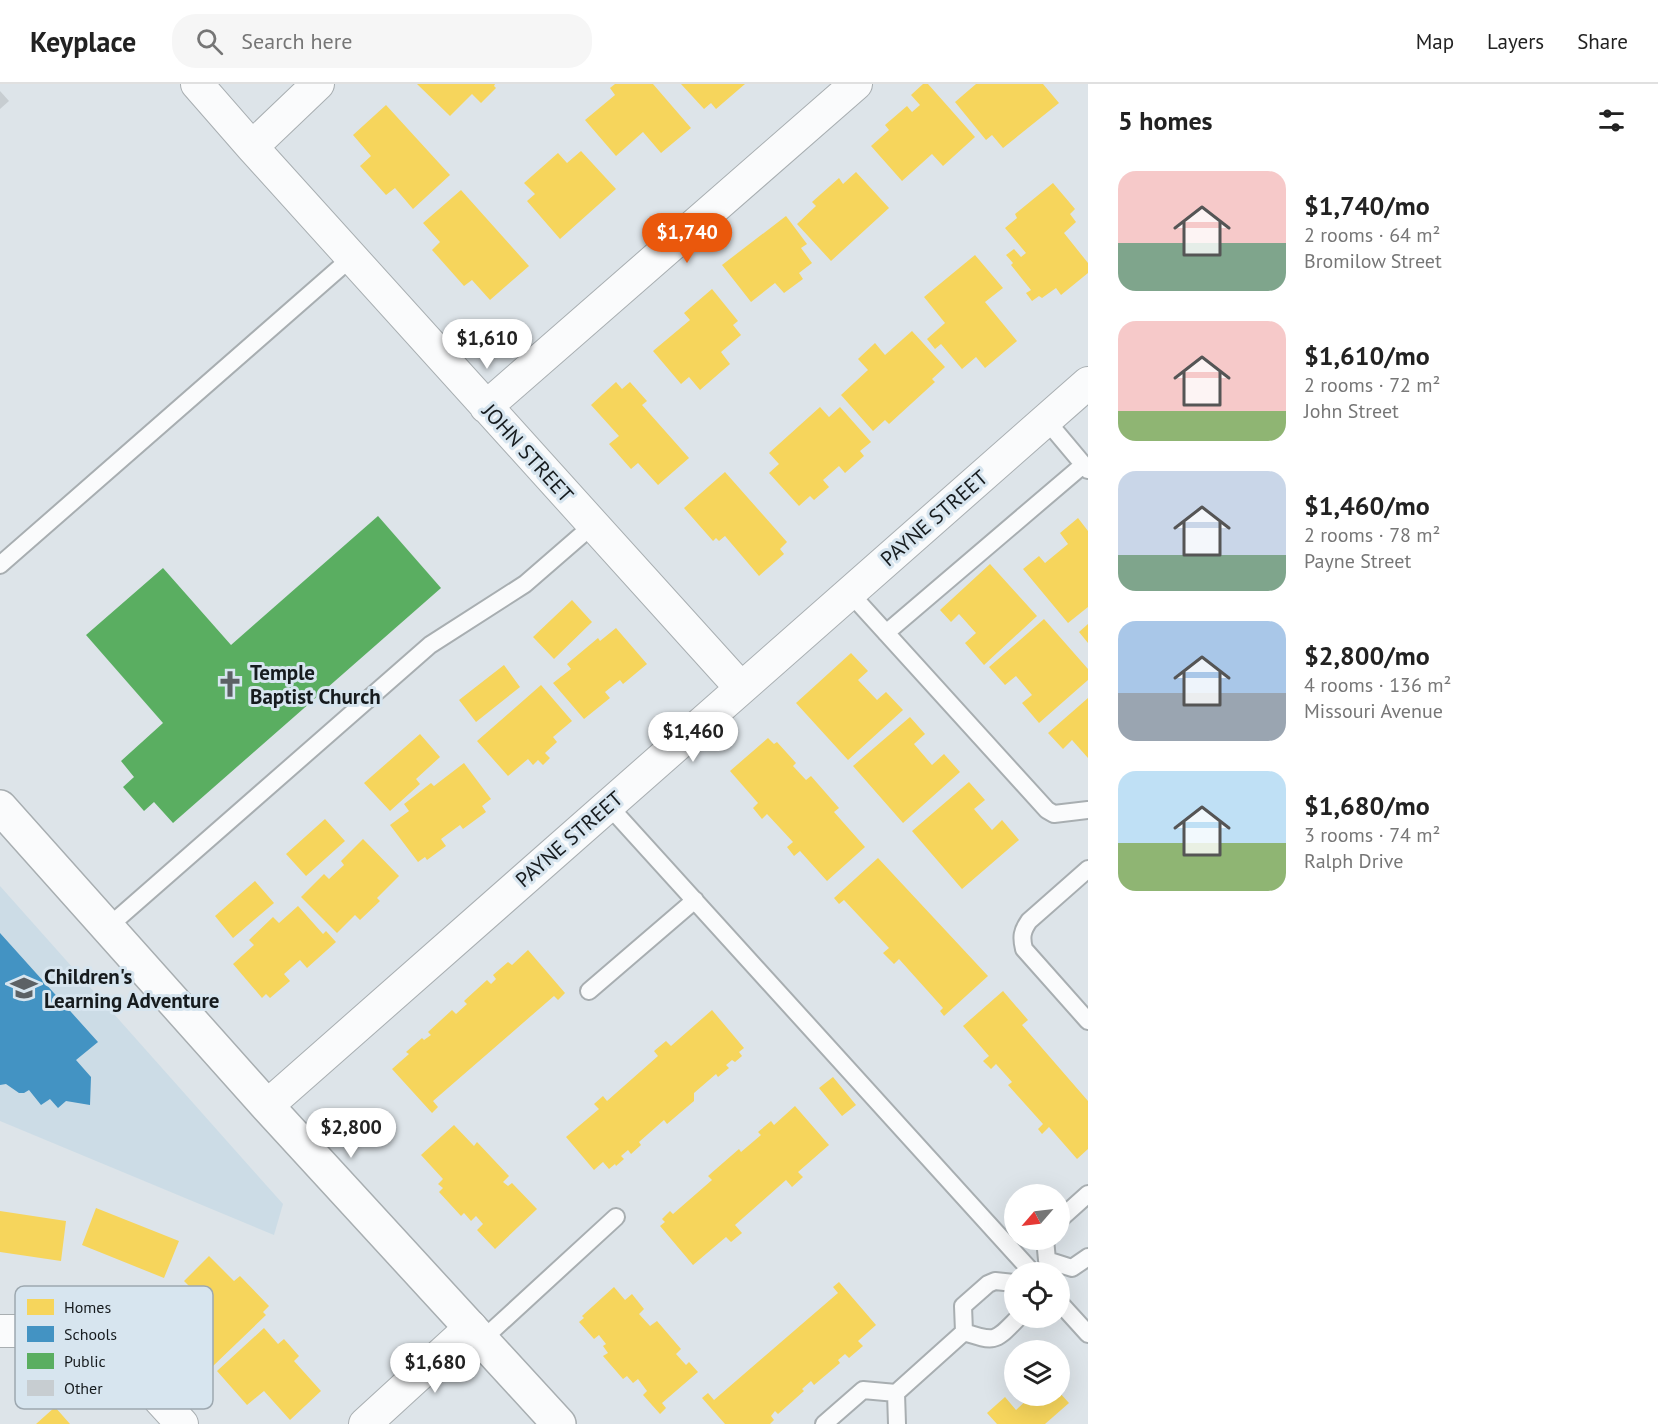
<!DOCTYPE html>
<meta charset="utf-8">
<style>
body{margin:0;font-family:"PT Sans",sans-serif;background:#f6f6f6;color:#222;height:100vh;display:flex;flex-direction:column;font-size:22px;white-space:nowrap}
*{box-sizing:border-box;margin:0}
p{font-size:20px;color:#767676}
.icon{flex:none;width:33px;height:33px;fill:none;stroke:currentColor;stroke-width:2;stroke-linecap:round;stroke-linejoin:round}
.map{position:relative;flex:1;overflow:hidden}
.panel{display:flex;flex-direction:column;background:#fff;width:570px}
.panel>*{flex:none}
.needle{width:39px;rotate:242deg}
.fabs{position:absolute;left:1004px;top:1100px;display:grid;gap:12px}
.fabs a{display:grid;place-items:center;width:66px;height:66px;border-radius:50%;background:#fff;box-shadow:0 6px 24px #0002;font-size:30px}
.price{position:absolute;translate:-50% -51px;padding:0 14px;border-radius:21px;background:#fff;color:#222;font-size:20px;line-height:39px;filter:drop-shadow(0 2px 3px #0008)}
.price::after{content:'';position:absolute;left:50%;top:36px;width:18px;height:14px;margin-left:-9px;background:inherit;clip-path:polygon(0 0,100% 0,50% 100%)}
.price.current{background:#ea580c;color:#fff}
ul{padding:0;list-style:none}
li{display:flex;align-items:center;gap:18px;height:150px;padding:0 30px}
li span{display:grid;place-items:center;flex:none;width:168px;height:120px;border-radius:18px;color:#555}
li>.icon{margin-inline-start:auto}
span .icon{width:72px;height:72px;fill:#fffc;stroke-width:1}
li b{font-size:26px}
h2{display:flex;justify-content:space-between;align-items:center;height:72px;padding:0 30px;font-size:26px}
header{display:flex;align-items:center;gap:36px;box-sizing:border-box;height:84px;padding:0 30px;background:#fff;border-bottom:2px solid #e0e0e0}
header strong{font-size:28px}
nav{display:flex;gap:33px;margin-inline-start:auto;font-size:21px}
.search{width:420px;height:54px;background:#f6f6f6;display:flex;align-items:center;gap:15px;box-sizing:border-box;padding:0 21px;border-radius:24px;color:#767676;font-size:22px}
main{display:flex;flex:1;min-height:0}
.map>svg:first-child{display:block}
.built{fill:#ccdce6}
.homes{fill:#f6d55c}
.schools{fill:#4393c3}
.public{fill:#5aae61}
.building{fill:#c7cdd1}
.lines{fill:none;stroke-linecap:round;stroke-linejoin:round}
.service-casing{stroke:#a8aeb1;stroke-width:20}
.minor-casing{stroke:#a8aeb1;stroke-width:34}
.secondary-casing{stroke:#a8aeb1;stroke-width:36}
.service{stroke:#fafbfc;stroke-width:16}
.minor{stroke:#fafbfc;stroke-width:32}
.secondary{stroke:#fafbfc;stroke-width:33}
.labels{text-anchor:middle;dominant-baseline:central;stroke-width:6;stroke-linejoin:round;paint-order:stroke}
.street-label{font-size:21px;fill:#161b1e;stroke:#d7e5ef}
.poi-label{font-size:21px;font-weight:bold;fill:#161b1e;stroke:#d7e5ef;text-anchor:start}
.key{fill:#d7e5ef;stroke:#9da8b0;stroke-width:1.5}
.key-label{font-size:16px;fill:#161b1e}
</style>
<header>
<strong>Keyplace</strong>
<div class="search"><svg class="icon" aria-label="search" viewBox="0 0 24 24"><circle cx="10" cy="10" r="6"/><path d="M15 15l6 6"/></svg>Search here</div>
<nav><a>Map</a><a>Layers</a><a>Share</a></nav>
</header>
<main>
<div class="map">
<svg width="1088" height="1340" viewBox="0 0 1088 1340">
<rect width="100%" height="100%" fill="#dde4e9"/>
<path class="built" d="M 0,802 L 283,1120 L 274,1151 L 0,1037 Z"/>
<path class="homes" d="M 417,0 L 495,0 L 494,2 L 496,4 L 481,19 L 472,10 L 450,32 Z
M 615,0 L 653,0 L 691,44 L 661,69 L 643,48 L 616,72 L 585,36 L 615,11 L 610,4 Z
M 681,0 L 745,0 L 716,25 L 711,19 L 704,25 Z
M 923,0 L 928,0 L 975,53 L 943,82 L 932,70 L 902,97 L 871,62 L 889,46 L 885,41 L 907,22 L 912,28 L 920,21 L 911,11 Z
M 976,0 L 1043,0 L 1059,19 L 1003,64 L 992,51 L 986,56 L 955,18 Z
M 386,21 L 450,91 L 413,125 L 395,104 L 386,111 L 360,82 L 371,72 L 353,51 Z
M 581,67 L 616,105 L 560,155 L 527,117 L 535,110 L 524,99 L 558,69 L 567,79 Z
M 856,88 L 889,124 L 831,177 L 797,140 L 816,122 L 812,118 L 839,94 L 843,100 Z
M 1053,99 L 1075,125 L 1070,130 L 1076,138 L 1064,149 L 1088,179 L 1088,189 L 1061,211 L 1056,204 L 1042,214 L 1039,212 L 1032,217 L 1026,209 L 1031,206 L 1011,181 L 1013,179 L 1006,171 L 1014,165 L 1021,173 L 1026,169 L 1005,144 L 1017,134 L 1015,130 Z
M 461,106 L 529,182 L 490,216 L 472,196 L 464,202 L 432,166 L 440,158 L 423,139 Z
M 786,132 L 807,160 L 801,164 L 812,179 L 799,189 L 803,195 L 784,209 L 775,199 L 751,218 L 722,181 Z
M 975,171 L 1003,204 L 985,218 L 1017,257 L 985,284 L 976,273 L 962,285 L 941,260 L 935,265 L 927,255 L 945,239 L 924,213 Z
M 712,205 L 738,237 L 733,241 L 741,251 L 721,268 L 730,280 L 700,306 L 689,293 L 681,300 L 653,267 L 690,236 L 684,229 Z
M 912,247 L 945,283 L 932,295 L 935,298 L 889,340 L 885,336 L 873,347 L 841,311 L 868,286 L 858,275 L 875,259 L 885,271 Z
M 616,298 L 622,305 L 630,298 L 647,317 L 642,321 L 689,374 L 658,401 L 638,379 L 631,385 L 609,360 L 619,352 L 591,321 Z
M 820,323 L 829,333 L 840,323 L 871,358 L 860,367 L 864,372 L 845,389 L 839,382 L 823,396 L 829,403 L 814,416 L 810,412 L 799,422 L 769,389 L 779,380 L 769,369 Z
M 725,388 L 787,458 L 780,465 L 784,470 L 759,492 L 725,452 L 719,457 L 716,454 L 713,457 L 684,424 Z
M 1078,434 L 1088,447 L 1088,523 L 1068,539 L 1023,485 L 1039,472 L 1045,479 L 1068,460 L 1060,449 Z
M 990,480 L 1037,532 L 984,581 L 965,559 L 976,549 L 959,530 L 951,538 L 940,526 Z
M 572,516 L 592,538 L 554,575 L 533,553 Z
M 1044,535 L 1088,585 L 1088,596 L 1039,639 L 1022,619 L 1032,611 L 1016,592 L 1005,601 L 989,583 Z
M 1088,540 L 1088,559 L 1079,548 Z
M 616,544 L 647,580 L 623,600 L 620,596 L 605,608 L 610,614 L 584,635 L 553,599 L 571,585 L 567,580 L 598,554 L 600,557 Z
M 851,569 L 868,587 L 858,596 L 877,616 L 886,608 L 903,626 L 848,676 L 796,619 Z
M 504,581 L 520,603 L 476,638 L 459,616 Z
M 541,601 L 572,637 L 553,653 L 557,658 L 545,669 L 550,674 L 543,681 L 538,676 L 533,681 L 528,675 L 508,692 L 477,657 Z
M 1088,614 L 1088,674 L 1072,656 L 1063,665 L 1048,649 Z
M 910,633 L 925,650 L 914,660 L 932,681 L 944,670 L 960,688 L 903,739 L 853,682 Z
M 420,650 L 440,673 L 416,695 L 420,700 L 390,727 L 364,699 Z
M 768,654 L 774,660 L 777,658 L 796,679 L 793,682 L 806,696 L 811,692 L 839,724 L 834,728 L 865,763 L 827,797 L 800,767 L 794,772 L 787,763 L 793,758 L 767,730 L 762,735 L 753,724 L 758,719 L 730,687 Z
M 464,679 L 491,715 L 482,722 L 486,728 L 463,745 L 460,741 L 441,755 L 446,762 L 427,776 L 425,773 L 418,778 L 390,741 L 409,727 L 404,720 L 431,699 L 434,702 Z
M 969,698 L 985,716 L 974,725 L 992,746 L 1002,736 L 1019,756 L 962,805 L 912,747 Z
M 325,735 L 345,757 L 306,792 L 286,770 Z
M 363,755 L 399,792 L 377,814 L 380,817 L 360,836 L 355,831 L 337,849 L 301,813 L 324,790 L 329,795 L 344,781 L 341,777 Z
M 878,774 L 988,892 L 944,932 L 940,927 L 943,924 L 899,875 L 894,880 L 883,869 L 889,864 L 844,816 L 839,820 L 834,814 Z
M 255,797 L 274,819 L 233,854 L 215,832 Z
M 298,822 L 323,850 L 326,847 L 336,858 L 307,884 L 300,876 L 284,890 L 290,897 L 270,914 L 266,910 L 262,914 L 233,880 L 254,861 L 249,856 L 273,833 L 279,839 Z
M 528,866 L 565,909 L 558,916 L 554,912 L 433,1017 L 438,1023 L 432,1029 L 392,985 L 409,970 L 406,968 L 422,954 L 424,956 L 431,951 L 428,948 L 452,926 L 456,930 L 467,920 L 464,917 L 487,896 L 491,900 L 496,895 L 493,891 L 508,878 L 512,881 Z
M 1003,907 L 1028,936 L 1022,941 L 1088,1017 L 1088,1065 L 1077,1075 L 1049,1043 L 1042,1050 L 1038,1045 L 1043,1040 L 1008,1001 L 1012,998 L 996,980 L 991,985 L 983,977 L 989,972 L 963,942 Z
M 712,926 L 744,964 L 739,968 L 742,972 L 735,978 L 732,976 L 726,981 L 729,984 L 718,993 L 716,990 L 694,1009 L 694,1017 L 667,1040 L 664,1036 L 639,1058 L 641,1061 L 631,1070 L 628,1066 L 621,1072 L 624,1075 L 616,1082 L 615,1080 L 609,1085 L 603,1078 L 594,1086 L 566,1053 L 599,1025 L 594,1020 L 603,1012 L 607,1017 L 658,972 L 654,967 L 666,957 L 671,962 Z
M 833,993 L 856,1021 L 842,1032 L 819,1004 Z
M 795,1022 L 829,1061 L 798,1088 L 803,1093 L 792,1103 L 786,1096 L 735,1141 L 742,1149 L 731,1158 L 726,1153 L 693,1181 L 660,1142 L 665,1138 L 662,1135 L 670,1127 L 673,1130 L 712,1096 L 708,1092 L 739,1065 L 741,1068 L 761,1051 L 758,1048 L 771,1037 L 774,1041 Z
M 454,1041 L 474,1062 L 477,1058 L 509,1092 L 503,1098 L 508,1102 L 512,1099 L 537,1125 L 495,1165 L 477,1146 L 483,1140 L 476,1132 L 471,1137 L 464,1129 L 461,1132 L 439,1108 L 443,1104 L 438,1100 L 443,1095 L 421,1071 Z
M 96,1124 L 179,1157 L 164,1194 L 82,1161 Z
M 0,1127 L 66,1137 L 61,1177 L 0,1168 Z
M 209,1172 L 234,1197 L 240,1192 L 269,1222 L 263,1228 L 266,1231 L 212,1283 L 179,1250 L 208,1221 L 184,1197 Z
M 839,1198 L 876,1241 L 858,1257 L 863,1262 L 849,1274 L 845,1270 L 838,1276 L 840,1279 L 814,1301 L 811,1297 L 802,1305 L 804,1307 L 778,1330 L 775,1327 L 771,1332 L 774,1336 L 770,1340 L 725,1340 L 702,1314 L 708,1309 L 714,1316 L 838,1209 L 833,1203 Z
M 614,1203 L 625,1216 L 632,1210 L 644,1225 L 639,1230 L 650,1242 L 657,1237 L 681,1265 L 676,1270 L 686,1281 L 689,1278 L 698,1288 L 662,1319 L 666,1324 L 660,1330 L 643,1311 L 647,1307 L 638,1295 L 633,1299 L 627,1292 L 623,1295 L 603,1272 L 608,1269 L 603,1262 L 606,1260 L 599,1251 L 594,1255 L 579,1238 L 584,1234 L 582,1232 Z
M 264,1244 L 278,1260 L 284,1255 L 299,1272 L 294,1277 L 321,1307 L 290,1336 L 264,1307 L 247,1321 L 217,1287 Z
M 1059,1308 L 1069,1319 L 1045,1340 L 997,1340 L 987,1329 L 1005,1313 L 1016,1326 L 1032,1311 L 1059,1311 Z
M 55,1323 L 70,1340 L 36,1340 Z"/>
<path class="schools" d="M 0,849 L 98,958 L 76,976 L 91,993 L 90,1021 L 66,1017 L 58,1024 L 50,1015 L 41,1021 L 29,1006 L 24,1009 L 19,1009 L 6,1000 L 0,1001 Z"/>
<path class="public" d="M 378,432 L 441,504 L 173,739 L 154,718 L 144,727 L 123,703 L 134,693 L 121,677 L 163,639 L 86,551 L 163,484 L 231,561 Z"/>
<path class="building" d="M 0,7 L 9,17 L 0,25 Z"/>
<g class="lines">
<defs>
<path id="service" d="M 1046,336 L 1088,386
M 0,481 L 351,174
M 849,508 L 1047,726 L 1054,730 L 1088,726
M 886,549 L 1083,381
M 608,721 L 1032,1188
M 1088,785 L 1029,837 C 1022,847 1021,853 1024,865 L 1088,937
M 108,843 L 430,561 L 525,500 L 593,441
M 589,907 L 695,816
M 1059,1136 L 1088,1110
M 1045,1155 L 1047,1176
M 1047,1176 L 1072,1184 L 1088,1173
M 1059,1218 L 1088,1250
M 964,1248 L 963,1222 L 988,1200 L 995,1197 L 1014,1199
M 964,1248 C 997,1259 995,1257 1019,1233
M 483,1255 L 616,1133
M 896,1309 L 964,1248
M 824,1340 L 863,1306 L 896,1309 L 897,1340"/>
<path id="minor" d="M 197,0 L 252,63 L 741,604
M 252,63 L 318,0
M 486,323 L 856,0
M 267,1022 L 1088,299
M 0,1247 L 43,1247 L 104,1269 L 150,1305 L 182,1340
M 365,1340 L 471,1243"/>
<path id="secondary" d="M 0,723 L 267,1022 L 559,1340"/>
</defs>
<use href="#service" class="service-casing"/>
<use href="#minor" class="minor-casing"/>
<use href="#secondary" class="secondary-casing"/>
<use href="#service" class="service"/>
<use href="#minor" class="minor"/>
<use href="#secondary" class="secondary"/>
</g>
<defs>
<symbol id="church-bare" viewBox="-9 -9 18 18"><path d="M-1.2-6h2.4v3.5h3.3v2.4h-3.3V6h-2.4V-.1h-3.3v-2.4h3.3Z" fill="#5c6165" stroke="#d7e5ef" stroke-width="2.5" paint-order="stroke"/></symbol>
<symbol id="school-bare" viewBox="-9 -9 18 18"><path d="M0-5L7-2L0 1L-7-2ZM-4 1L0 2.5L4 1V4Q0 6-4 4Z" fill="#5c6165" stroke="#d7e5ef" stroke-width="2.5" paint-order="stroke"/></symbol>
</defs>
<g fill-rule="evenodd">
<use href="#church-bare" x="211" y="581" width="38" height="38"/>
<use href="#school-bare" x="5" y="885" width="38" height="38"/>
</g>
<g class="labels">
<g class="street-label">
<text transform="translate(528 369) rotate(48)">JOHN STREET</text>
<text transform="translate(934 434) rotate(-41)">PAYNE STREET</text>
<text transform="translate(569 755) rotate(-41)">PAYNE STREET</text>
</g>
<g class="poi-label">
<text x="250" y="588">Temple<tspan x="250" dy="24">Baptist Church</tspan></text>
<text x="44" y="892">Children's<tspan x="44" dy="24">Learning Adventure</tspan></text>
</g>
</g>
<rect x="15" y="1202" width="198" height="123" rx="9" class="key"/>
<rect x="27" y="1215" width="27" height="16" fill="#f6d55c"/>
<rect x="27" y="1242" width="27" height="16" fill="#4393c3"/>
<rect x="27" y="1269" width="27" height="16" fill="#5aae61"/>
<rect x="27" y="1296" width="27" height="16" fill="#c7cdd1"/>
<g class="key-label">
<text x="64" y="1229">Homes</text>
<text x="64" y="1256">Schools</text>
<text x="64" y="1283">Public</text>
<text x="64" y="1310">Other</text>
</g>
</svg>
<div class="fabs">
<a><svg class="needle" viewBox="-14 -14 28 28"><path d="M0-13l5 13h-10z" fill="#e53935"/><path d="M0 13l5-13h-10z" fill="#767676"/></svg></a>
<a><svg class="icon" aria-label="locate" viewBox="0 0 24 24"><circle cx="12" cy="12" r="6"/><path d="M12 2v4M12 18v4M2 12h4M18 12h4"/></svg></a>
<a><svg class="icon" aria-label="layers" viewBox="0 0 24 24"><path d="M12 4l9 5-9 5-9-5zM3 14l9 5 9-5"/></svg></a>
</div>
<b class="price current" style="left:687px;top:180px">$1,740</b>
<b class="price" style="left:487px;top:286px">$1,610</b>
<b class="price" style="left:693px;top:679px">$1,460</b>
<b class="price" style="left:351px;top:1075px">$2,800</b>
<b class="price" style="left:435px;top:1310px">$1,680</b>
</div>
<section class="panel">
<h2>5 homes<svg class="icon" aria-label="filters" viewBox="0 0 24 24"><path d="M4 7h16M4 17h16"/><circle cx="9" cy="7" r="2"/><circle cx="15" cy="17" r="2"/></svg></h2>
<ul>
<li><span style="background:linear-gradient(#f6c9c9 60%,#7fa58c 0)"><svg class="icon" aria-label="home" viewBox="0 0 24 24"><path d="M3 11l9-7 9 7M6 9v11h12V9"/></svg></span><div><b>$1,740/mo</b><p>2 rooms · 64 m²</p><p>Bromilow Street</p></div></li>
<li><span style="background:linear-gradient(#f6c9c9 75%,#8fb573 0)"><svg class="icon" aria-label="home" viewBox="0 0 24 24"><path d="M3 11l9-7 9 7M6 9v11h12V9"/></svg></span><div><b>$1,610/mo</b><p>2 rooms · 72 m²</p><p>John Street</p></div></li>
<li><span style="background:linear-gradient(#c9d6e8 70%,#7fa58c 0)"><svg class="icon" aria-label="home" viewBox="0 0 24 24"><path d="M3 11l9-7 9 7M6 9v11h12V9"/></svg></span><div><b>$1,460/mo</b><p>2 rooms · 78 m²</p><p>Payne Street</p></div></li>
<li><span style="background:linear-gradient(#a9c7e8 60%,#9aa5b1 0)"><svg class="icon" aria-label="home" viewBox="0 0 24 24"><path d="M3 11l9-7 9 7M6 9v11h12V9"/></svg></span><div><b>$2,800/mo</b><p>4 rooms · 136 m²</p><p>Missouri Avenue</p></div></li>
<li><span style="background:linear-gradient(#bfe0f5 60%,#8fb573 0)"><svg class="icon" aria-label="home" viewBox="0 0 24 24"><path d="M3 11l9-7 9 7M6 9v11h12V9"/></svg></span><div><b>$1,680/mo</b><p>3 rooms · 74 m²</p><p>Ralph Drive</p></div></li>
</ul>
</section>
</main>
